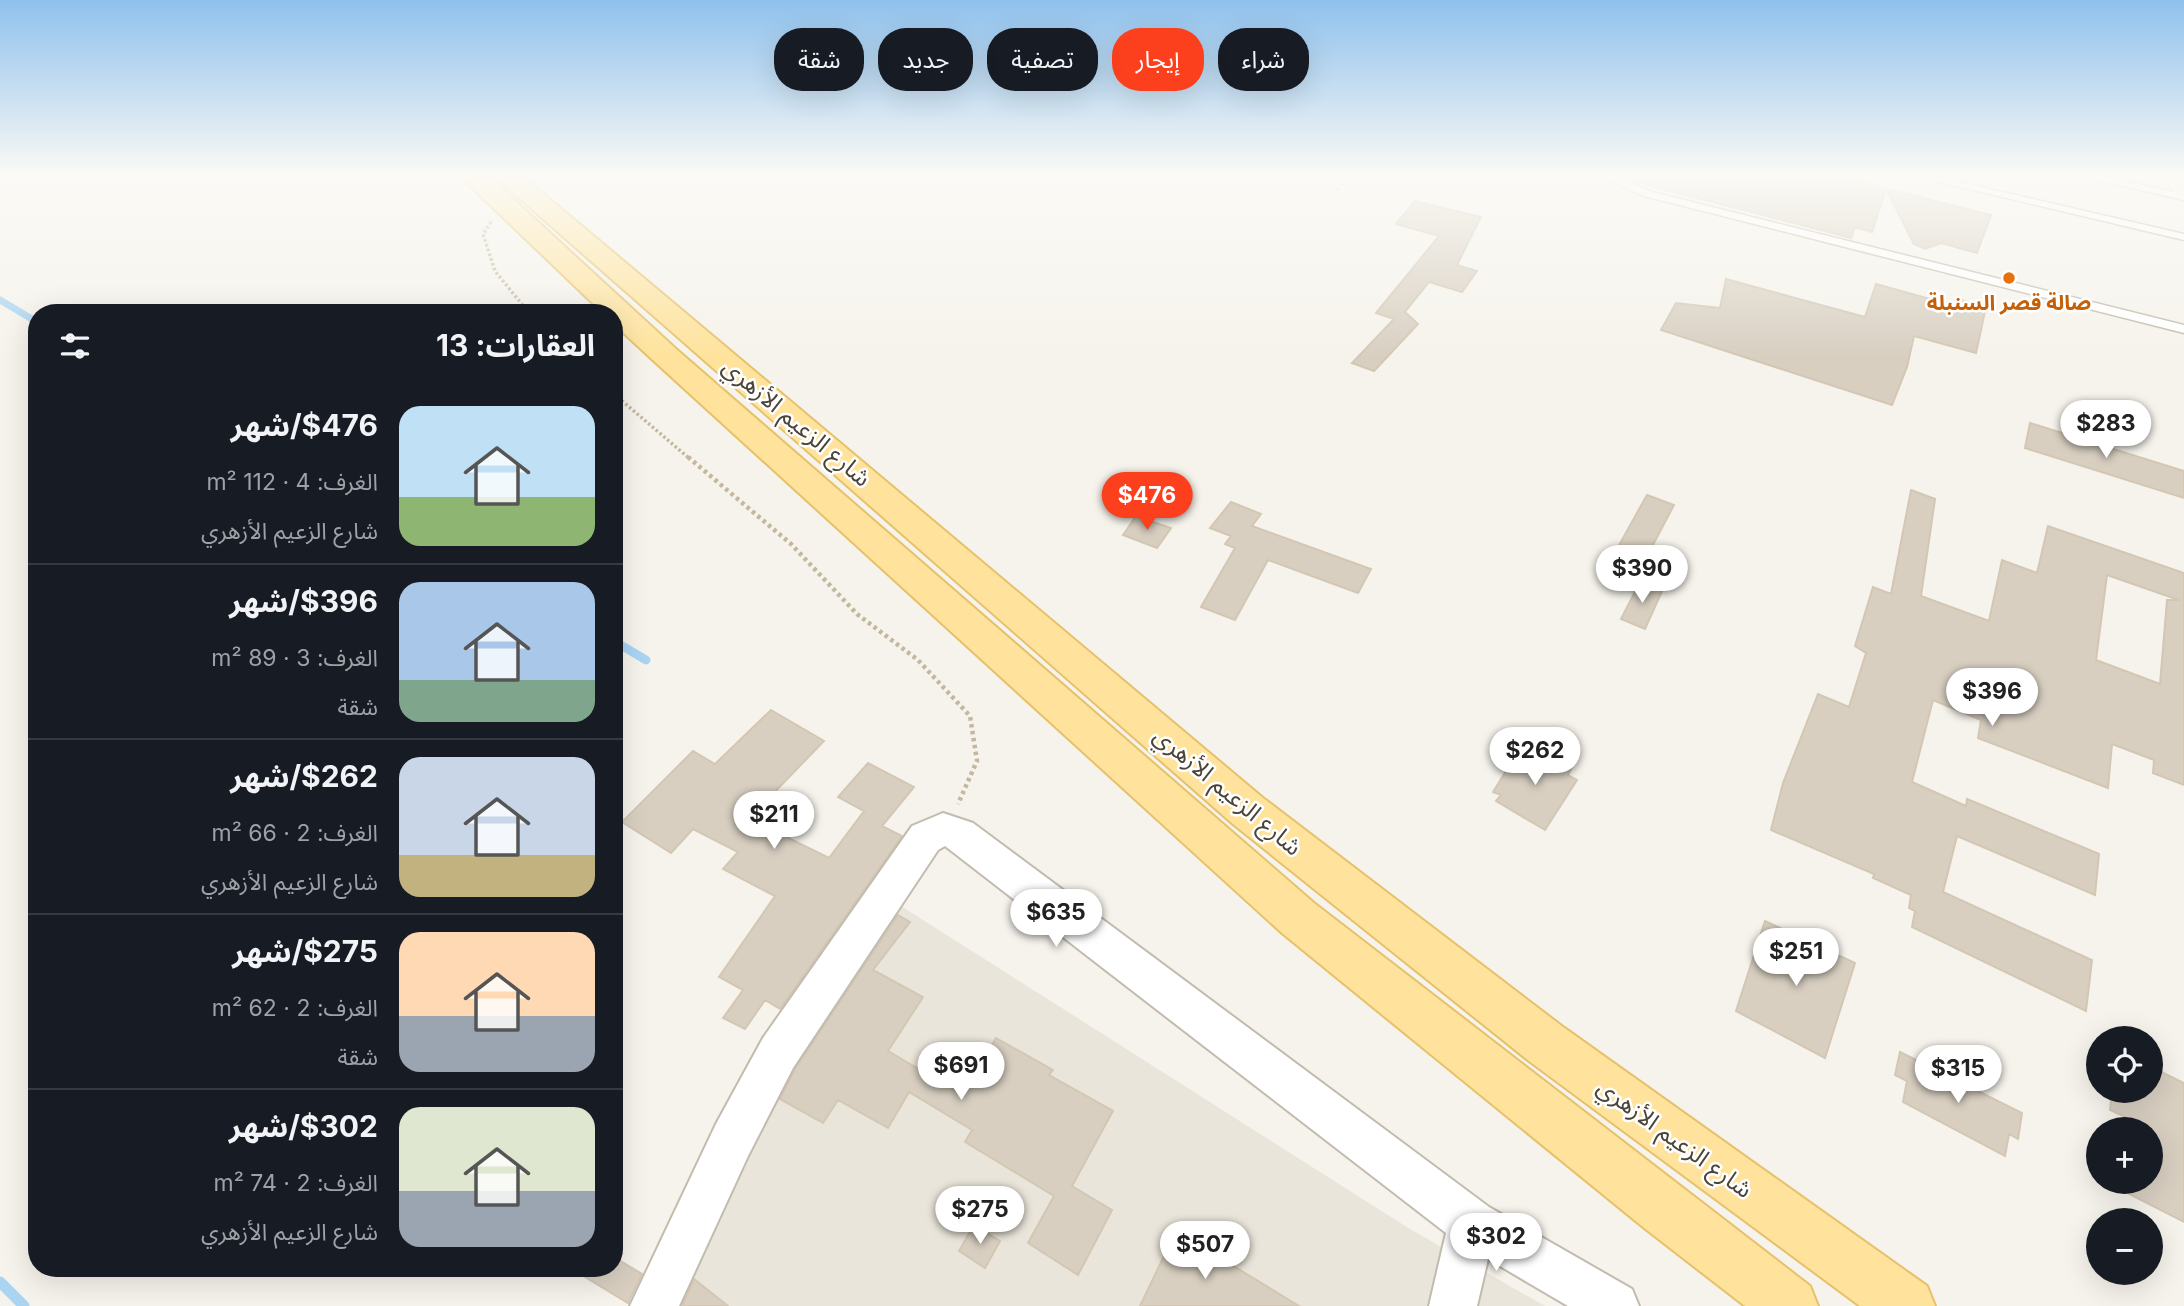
<!DOCTYPE html>
<html lang="ar">
<meta charset="utf-8">
<style>
body{margin:0;font-family:Inter,"Noto Sans Arabic",sans-serif;background:#20242c;color:#f1f3f6;direction:rtl;height:100vh;display:flex;flex-direction:column;font-size:26px;white-space:nowrap}
*{box-sizing:border-box;margin:0}
p{font-size:23px;color:#9ea1a6}
.icon{flex:none;width:38px;height:38px;fill:none;stroke:currentColor;stroke-width:2;stroke-linecap:round;stroke-linejoin:round}
.map{position:relative;flex:1;overflow:hidden;direction:ltr}
.drawer{position:absolute;left:28px;top:304px;width:595px;height:973px;display:flex;flex-direction:column;background:#171b24;border-radius:28px;box-shadow:0 7px 28px #0002;direction:rtl}
.drawer>*{flex:none}
.hud{position:absolute;left:644px;top:28px;width:665px;height:63px;direction:rtl;display:flex;gap:14px}
.tools{position:absolute;left:2086px;top:1026px;display:grid;gap:14px}
.tools a{display:grid;place-items:center;width:77px;height:77px;border-radius:50%;background:#171b24;box-shadow:0 7px 28px #0002;font-size:35px}
.price{position:absolute;translate:-50% -60px;padding:0 16px;border-radius:24px;background:#fff;color:#222;font-size:23px;line-height:46px;filter:drop-shadow(0 2px 4px #0008)}
.price::after{content:'';position:absolute;left:50%;top:42px;width:21px;height:16px;margin-left:-10px;background:inherit;clip-path:polygon(0 0,100% 0,50% 100%)}
.price.on{background:#fc3f1d;color:#fff}
ul{padding:0;list-style:none}
li{display:flex;align-items:center;gap:21px;height:175px;padding:0 28px}
li+li{border-top:2px solid #363941}
li span{display:grid;place-items:center;flex:none;width:196px;height:140px;border-radius:21px;color:#555}
li>.icon{margin-inline-start:auto}
span .icon{width:84px;height:84px;fill:#fffc;stroke-width:1}
li b{font-size:30px}
h2{display:flex;justify-content:space-between;align-items:center;height:84px;padding:0 28px;font-size:30px}
.chip{padding:0 24px;border-radius:28px;background:#171b24;box-shadow:0 7px 28px #0002;font-size:24px;line-height:63px}
.chip.on{background:#fc3f1d;color:#fff}
.map>svg:first-child{display:block}
.residential{fill:#eae5da}
.lines{fill:none;stroke-linecap:round;stroke-linejoin:round}
.stream-far2{stroke:#a9d4f2;stroke-width:7}
.stream-far1{stroke:#a9d4f2;stroke-width:9}
.stream{stroke:#a9d4f2;stroke-width:11}
.building{fill:#d8cfc1;stroke:#d3c7b4;stroke-width:2;fill-rule:evenodd}
.lane-casing{stroke:#c2bbae;stroke-width:3}
.street-casing{stroke:#c2bbae;stroke-width:4}
.secondary-casing{stroke:#d6c79b;stroke-width:4}
.primary-casing{stroke:#e6c16a;stroke-width:4}
.path-far1{stroke:#c4b79f;stroke-width:3.5;stroke-dasharray:2.5 2.5;stroke-linecap:butt}
.path{stroke:#c4b79f;stroke-width:4.5;stroke-dasharray:3.5 3.5;stroke-linecap:butt}
.lane{fill:#fff;fill-rule:evenodd}
.street{fill:#fff;fill-rule:evenodd}
.secondary{fill:#fff3cd;fill-rule:evenodd}
.primary{fill:#ffe39c;fill-rule:evenodd}
.food-dot{fill:#e8710a;stroke:#fff;stroke-width:2.5}
.labels{text-anchor:middle;dominant-baseline:central;stroke-width:5;stroke-linejoin:round;paint-order:stroke}
.far-food-label{font-size:21px;font-weight:bold;fill:#c56008;stroke:#fff}
.street-label{font-size:24px;fill:#4b4439;stroke:#fff}
</style>
<div class="map">
<svg width="2184" height="1306" viewBox="0 0 2184 1306">
<rect width="100%" height="100%" fill="#f6f3ec"/>
<path class="residential" d="M 879,892 L 1410,1229 L 1545,1306 L 658,1306 Z"/>
<g class="lines">
<path class="stream-far2" d="M 0,300 L 37,322"/>
<path class="stream-far1" d="M 614,641 L 646,660"/>
<path class="stream" d="M 0,1282 L 24,1306"/>
</g>
<path class="building" d="M 1640,175 L 1833,175 L 1991,215 L 1977,253 L 1941,243 L 1925,249 L 1914,244 L 1886,189 L 1872,232 L 1855,227 L 1851,238 L 1639,183 Z
M 1415,201 L 1481,217 L 1457,265 L 1477,271 L 1462,292 L 1429,282 L 1405,312 L 1418,324 L 1374,371 L 1352,363 L 1394,319 L 1376,313 L 1439,236 L 1396,224 Z
M 1726,279 L 1865,317 L 1876,284 L 1959,307 L 1961,300 L 1986,307 L 1976,353 L 1914,336 L 1907,367 L 1892,405 L 1661,330 L 1676,303 L 1720,308 Z
M 2030,423 L 2184,471 L 2184,498 L 2025,448 Z
M 1911,490 L 1935,499 L 1921,596 L 1989,621 L 2002,560 L 2037,573 L 2048,526 L 2184,573 L 2184,785 L 2153,773 L 2154,760 L 2112,744 L 2108,788 L 1978,738 L 1981,720 L 1933,700 L 1912,782 L 1966,806 L 1967,799 L 2099,854 L 2095,895 L 1957,836 L 1943,892 L 2092,960 L 2086,1011 L 1912,927 L 1915,911 L 1909,908 L 1911,895 L 1873,878 L 1874,874 L 1771,830 L 1783,783 L 1818,694 L 1849,707 L 1866,653 L 1855,646 L 1873,587 L 1891,594 ZM 2107,575 L 2179,600 L 2167,600 L 2160,684 L 2096,660 Z
M 1647,495 L 1674,505 L 1636,577 L 1608,565 Z
M 1231,502 L 1261,514 L 1252,526 L 1371,569 L 1358,593 L 1268,560 L 1235,620 L 1201,607 L 1235,548 L 1225,544 L 1231,536 L 1210,528 Z
M 1136,516 L 1171,528 L 1157,548 L 1123,535 Z
M 1641,580 L 1663,589 L 1645,629 L 1621,619 Z
M 771,710 L 824,741 L 764,803 L 780,810 L 766,827 L 829,858 L 864,811 L 838,797 L 868,763 L 914,787 L 882,826 L 902,836 L 780,1009 L 765,1000 L 745,1029 L 723,1018 L 743,990 L 719,977 L 775,896 L 723,869 L 738,852 L 693,829 L 671,853 L 622,822 L 693,751 L 715,764 Z
M 1521,747 L 1528,751 L 1531,747 L 1571,769 L 1568,775 L 1577,780 L 1545,830 L 1496,801 L 1501,795 L 1493,792 Z
M 898,915 L 910,922 L 873,970 L 923,997 L 888,1051 L 956,1091 L 970,1068 L 976,1072 L 996,1038 L 1053,1070 L 1049,1075 L 1113,1111 L 1072,1186 L 1112,1210 L 1078,1275 L 1028,1243 L 1054,1196 L 965,1142 L 972,1130 L 909,1092 L 888,1128 L 838,1100 L 823,1123 L 780,1099 L 795,1069 Z
M 1765,921 L 1855,963 L 1825,1058 L 1736,1011 Z
M 1900,1052 L 2022,1113 L 2018,1139 L 2009,1134 L 2005,1156 L 1903,1102 L 1907,1081 L 1895,1075 Z
M 2151,1067 L 2184,1083 L 2184,1222 L 2104,1181 L 2151,1181 L 2151,1129 L 2110,1110 L 2112,1090 L 2151,1090 Z
M 974,1225 L 1000,1241 L 985,1268 L 959,1251 Z
M 1176,1231 L 1299,1306 L 1140,1306 Z
M 614,1257 L 642,1274 L 628,1303 L 572,1269 L 614,1269 Z
M 694,1279 L 728,1306 L 682,1306 Z"/>
<g class="lines">
<defs>
<path id="lane" d="M 1597,175 L 1611,175 L 1652,192 L 2184,325 L 2184,333 L 1644,196 Z
M 1910,175 L 1929,175 L 2184,234 L 2184,240 Z
M 2074,175 L 2094,175 L 2184,194 L 2184,200 Z"/>
<path id="street" d="M 943,813 L 973,823 L 1489,1207 L 1632,1289 L 1639,1306 L 1568,1306 L 1488,1259 L 1477,1306 L 1429,1306 L 1446,1233 L 945,846 L 938,850 L 793,1068 L 748,1156 L 679,1306 L 630,1306 L 716,1124 L 763,1038 L 912,826 Z"/>
<path id="secondary" d="M 2162,175 L 2184,175 L 2184,196 L 2175,193 Z"/>
<path id="primary" d="M 459,175 L 487,175 L 676,349 L 1314,903 L 1810,1286 L 1818,1306 L 1745,1306 L 1643,1227 L 1282,933 L 654,361 L 614,324 L 614,313 L 603,313 Z
M 493,175 L 521,175 L 1263,798 L 1563,1027 L 1927,1286 L 1935,1306 L 1860,1306 L 1529,1061 L 1233,824 Z"/>
</defs>
<use href="#lane" class="lane-casing"/>
<use href="#street" class="street-casing"/>
<use href="#secondary" class="secondary-casing"/>
<use href="#primary" class="primary-casing"/>
<path class="path-far1" d="M 1337,190 L 1349,175
M 491,222 L 483,234 L 495,271 L 529,313
M 614,394 L 690,459"/>
<path class="path" d="M 688,457 L 791,544 L 857,614 L 918,660 L 970,716 L 977,761 L 958,804"/>
<use href="#lane" class="lane"/>
<use href="#street" class="street"/>
<use href="#secondary" class="secondary"/>
<use href="#primary" class="primary"/>
</g>
<linearGradient id="sky" x2="0" y2="1"><stop stop-color="#8fc1ec"/><stop offset="0.49" stop-color="#fbfaf6"/><stop offset="1" stop-color="#fbfaf6" stop-opacity="0"/></linearGradient>
<rect width="2184" height="358" fill="url(#sky)"/>
<circle class="food-dot" cx="2009" cy="278" r="7"/>
<g class="labels">
<g class="far-food-label">
<text x="2009" y="302">صالة قصر السنبلة</text>
</g>
<g class="street-label">
<text transform="translate(797 422) rotate(40)">شارع الزعيم الأزهري</text>
<text transform="translate(1228 791) rotate(40)">شارع الزعيم الأزهري</text>
<text transform="translate(1675 1138) rotate(36)">شارع الزعيم الأزهري</text>
</g>
</g>
</svg>
<div class="tools">
<a><svg class="icon" aria-label="locate" viewBox="0 0 24 24"><circle cx="12" cy="12" r="6"/><path d="M12 2v4M12 18v4M2 12h4M18 12h4"/></svg></a>
<a>+</a>
<a>−</a>
</div>
<b class="price" style="left:2106px;top:460px">$283</b>
<b class="price on" style="left:1147px;top:532px">$476</b>
<b class="price" style="left:1642px;top:605px">$390</b>
<b class="price" style="left:1992px;top:728px">$396</b>
<b class="price" style="left:1535px;top:787px">$262</b>
<b class="price" style="left:774px;top:851px">$211</b>
<b class="price" style="left:1056px;top:949px">$635</b>
<b class="price" style="left:1796px;top:988px">$251</b>
<b class="price" style="left:961px;top:1102px">$691</b>
<b class="price" style="left:1958px;top:1105px">$315</b>
<b class="price" style="left:980px;top:1246px">$275</b>
<b class="price" style="left:1496px;top:1273px">$302</b>
<b class="price" style="left:1205px;top:1281px">$507</b>
<div class="hud">
<a class="chip">شراء</a>
<a class="chip on">إيجار</a>
<a class="chip">تصفية</a>
<a class="chip">جديد</a>
<a class="chip">شقة</a>
</div>
<section class="drawer">
<h2>العقارات: 13<svg class="icon" aria-label="filters" viewBox="0 0 24 24"><path d="M4 7h16M4 17h16"/><circle cx="9" cy="7" r="2"/><circle cx="15" cy="17" r="2"/></svg></h2>
<ul>
<li><span style="background:linear-gradient(#bfe0f5 65%,#8fb573 0)"><svg class="icon" aria-label="home" viewBox="0 0 24 24"><path d="M3 11l9-7 9 7M6 9v11h12V9"/></svg></span><div><b>$476/شهر</b><p>الغرف: 4 · 112 m²</p><p>شارع الزعيم الأزهري</p></div></li>
<li><span style="background:linear-gradient(#a9c7e8 70%,#7fa58c 0)"><svg class="icon" aria-label="home" viewBox="0 0 24 24"><path d="M3 11l9-7 9 7M6 9v11h12V9"/></svg></span><div><b>$396/شهر</b><p>الغرف: 3 · 89 m²</p><p>شقة</p></div></li>
<li><span style="background:linear-gradient(#c9d6e8 70%,#c2b280 0)"><svg class="icon" aria-label="home" viewBox="0 0 24 24"><path d="M3 11l9-7 9 7M6 9v11h12V9"/></svg></span><div><b>$262/شهر</b><p>الغرف: 2 · 66 m²</p><p>شارع الزعيم الأزهري</p></div></li>
<li><span style="background:linear-gradient(#ffd9b3 60%,#9aa5b1 0)"><svg class="icon" aria-label="home" viewBox="0 0 24 24"><path d="M3 11l9-7 9 7M6 9v11h12V9"/></svg></span><div><b>$275/شهر</b><p>الغرف: 2 · 62 m²</p><p>شقة</p></div></li>
<li><span style="background:linear-gradient(#dfe7d0 60%,#9aa5b1 0)"><svg class="icon" aria-label="home" viewBox="0 0 24 24"><path d="M3 11l9-7 9 7M6 9v11h12V9"/></svg></span><div><b>$302/شهر</b><p>الغرف: 2 · 74 m²</p><p>شارع الزعيم الأزهري</p></div></li>
</ul>
</section>
</div>
